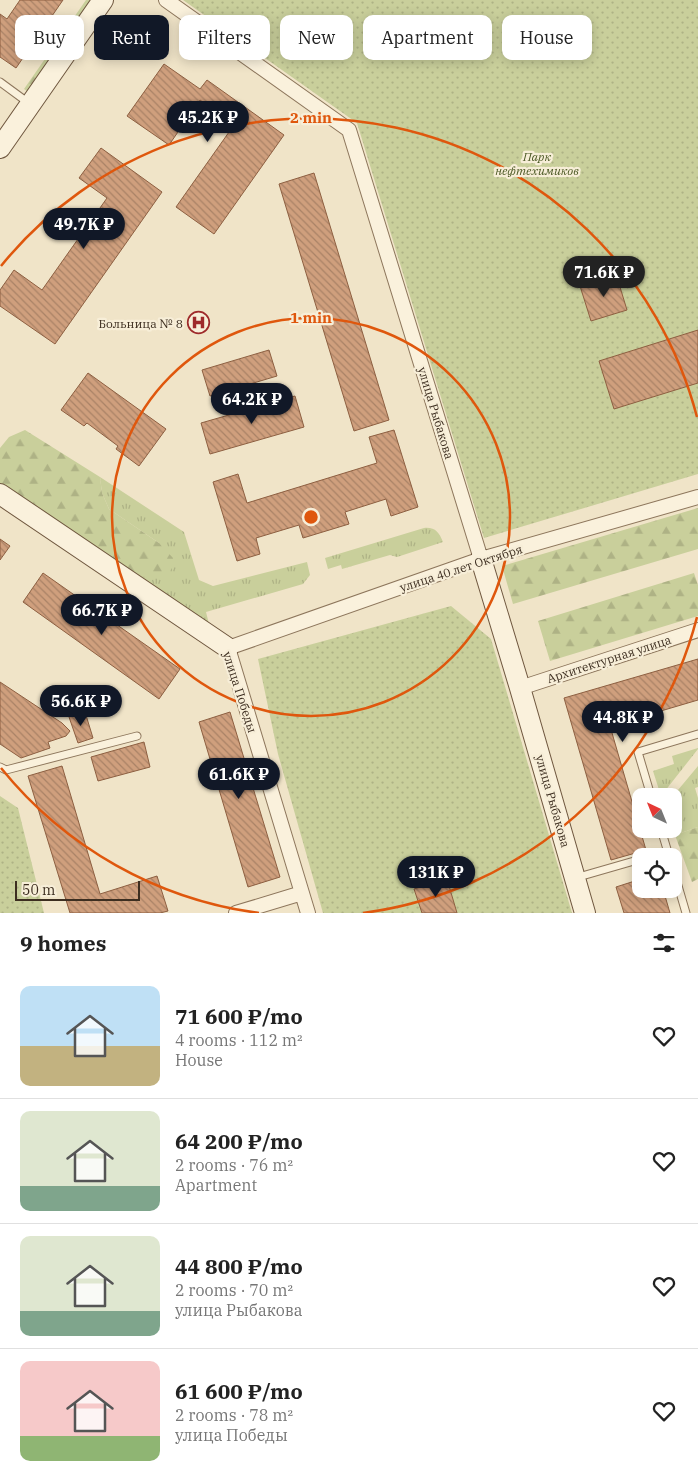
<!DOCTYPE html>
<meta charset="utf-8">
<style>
body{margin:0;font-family:"IBM Plex Serif",serif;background:#f2f2f2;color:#222;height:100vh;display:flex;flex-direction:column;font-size:19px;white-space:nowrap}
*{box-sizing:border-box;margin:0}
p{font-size:16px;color:#767676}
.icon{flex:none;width:28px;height:28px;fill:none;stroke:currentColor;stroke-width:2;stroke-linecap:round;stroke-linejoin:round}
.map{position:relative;height:913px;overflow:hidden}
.panel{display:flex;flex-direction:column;background:#fff;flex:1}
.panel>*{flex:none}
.guide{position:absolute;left:15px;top:15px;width:669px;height:45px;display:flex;gap:10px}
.needle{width:32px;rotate:317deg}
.fabs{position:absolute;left:632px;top:788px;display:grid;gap:10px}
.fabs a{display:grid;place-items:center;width:50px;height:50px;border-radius:10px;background:#fff;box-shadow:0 2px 12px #0003;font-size:25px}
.scale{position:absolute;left:15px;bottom:12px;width:125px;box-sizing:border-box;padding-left:5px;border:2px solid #3d2e20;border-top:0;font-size:14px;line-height:18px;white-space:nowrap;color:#3d2e20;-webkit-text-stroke:4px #f7eed8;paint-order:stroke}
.price{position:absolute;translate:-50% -42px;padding:0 11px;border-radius:18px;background:#111827;color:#fff;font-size:16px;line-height:32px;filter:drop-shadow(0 1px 2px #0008)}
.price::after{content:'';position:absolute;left:50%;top:30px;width:15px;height:11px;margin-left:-8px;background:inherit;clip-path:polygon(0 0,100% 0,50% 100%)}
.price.selected{background:#222;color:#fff}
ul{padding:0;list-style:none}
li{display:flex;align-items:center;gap:15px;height:125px;padding:0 20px}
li+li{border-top:1px solid #e0e0e0}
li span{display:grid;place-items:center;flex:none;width:140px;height:100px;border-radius:10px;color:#555}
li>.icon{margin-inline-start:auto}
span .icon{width:60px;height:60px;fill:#fffc;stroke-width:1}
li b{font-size:21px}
h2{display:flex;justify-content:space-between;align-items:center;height:60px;padding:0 20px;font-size:21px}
.tag{padding:0 18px;border-radius:10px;background:#fff;box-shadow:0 2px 12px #0003;font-size:18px;line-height:45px}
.tag.selected{background:#111827;color:#fff}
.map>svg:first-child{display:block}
.grass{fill:url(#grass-tufts)}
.forest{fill:url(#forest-firs)}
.park{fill:url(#park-dots)}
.building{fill:url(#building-back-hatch);stroke:#8d5f41}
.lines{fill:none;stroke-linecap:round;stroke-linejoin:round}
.lane-casing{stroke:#8d765c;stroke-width:9}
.street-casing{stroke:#8d765c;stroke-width:16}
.secondary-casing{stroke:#6f573f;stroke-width:22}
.lane{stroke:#faf1dc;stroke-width:7}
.street{stroke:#faf1dc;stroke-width:14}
.secondary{stroke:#faf1dc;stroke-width:20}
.ring{fill:none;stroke:#df570d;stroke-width:2.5}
.labels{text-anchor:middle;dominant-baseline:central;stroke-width:4.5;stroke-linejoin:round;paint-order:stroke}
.park-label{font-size:12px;font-style:italic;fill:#4d5a26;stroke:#f7eed8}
.poi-label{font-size:12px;fill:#3d2e20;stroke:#f7eed8;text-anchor:end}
.street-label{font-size:12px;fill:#3d2e20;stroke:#f7eed8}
.centre{fill:#df570d;stroke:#f7eed8;stroke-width:2.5}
.ring-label{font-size:15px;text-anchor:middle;font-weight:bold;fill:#df570d;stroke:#f7eed8;stroke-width:4.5;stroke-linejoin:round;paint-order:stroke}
</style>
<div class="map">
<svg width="698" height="913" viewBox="0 0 698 913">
<defs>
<pattern id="grass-tufts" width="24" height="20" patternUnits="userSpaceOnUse" patternTransform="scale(1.25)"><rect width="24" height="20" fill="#c9cf9b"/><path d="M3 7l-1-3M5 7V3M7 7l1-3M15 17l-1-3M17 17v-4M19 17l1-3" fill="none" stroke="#aeb285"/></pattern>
<pattern id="forest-firs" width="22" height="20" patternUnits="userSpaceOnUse" patternTransform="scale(1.25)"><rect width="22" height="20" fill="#c9cf9b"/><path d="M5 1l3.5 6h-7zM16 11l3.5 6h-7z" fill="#aeb285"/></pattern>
<pattern id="park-dots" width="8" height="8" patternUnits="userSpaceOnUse" patternTransform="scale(1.25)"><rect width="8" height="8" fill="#c9cf9b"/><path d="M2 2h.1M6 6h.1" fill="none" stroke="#aeb285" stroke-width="1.8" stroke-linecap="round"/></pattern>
<pattern id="building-back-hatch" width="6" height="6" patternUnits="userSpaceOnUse" patternTransform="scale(1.25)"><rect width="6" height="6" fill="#cf9f7d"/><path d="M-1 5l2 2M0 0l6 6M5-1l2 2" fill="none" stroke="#a98266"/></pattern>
</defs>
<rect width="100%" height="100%" fill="#f0e4c8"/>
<path class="grass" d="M 100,477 L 184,532 L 199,580 L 213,586 L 307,562 L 310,575 L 303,584 L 206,612 L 210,628 L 130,578 L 159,543 L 109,509 L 102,493 Z
M 424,528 C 435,527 439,532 443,542 L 397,557 L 390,555 L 342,569 L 341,565 L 328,569 L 325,558 Z
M 698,748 L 698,749 L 661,796 L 653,771 L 674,764 L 672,756 Z
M 698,766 L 698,787 L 695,788 L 698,798 L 698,827 L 675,835 L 673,829 L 673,796 Z"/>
<path class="forest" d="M 86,0 L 97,0 L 31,94 L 24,89 Z
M 25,430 L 100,477 L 102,493 L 109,509 L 159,543 L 173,558 L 172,568 L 167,575 L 155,577 L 130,578 L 0,485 L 0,448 L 9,437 Z
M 698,508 L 698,549 L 513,604 L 502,566 Z
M 694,573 L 698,585 L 698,616 L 550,661 L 538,621 Z
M 698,827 L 698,879 L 692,882 L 675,835 Z"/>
<path class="park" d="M 183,0 L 698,0 L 698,474 L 484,538 L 357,123 Z
M 451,606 L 491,639 L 572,913 L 323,913 L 278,754 L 258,659 Z
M 0,796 L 18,808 L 44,913 L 0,913 Z"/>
<path class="building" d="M 20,0 L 63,0 L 16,68 L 0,57 L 0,14 L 7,19 Z
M 164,64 L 200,89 L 207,80 L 284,135 L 214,234 L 176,207 L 234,125 L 200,100 L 169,145 L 127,116 Z
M 101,148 L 162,192 L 55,344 L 0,306 L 0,290 L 14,270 L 42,290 L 107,198 L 79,178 Z
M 314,173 L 389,420 L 354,431 L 279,184 Z
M 616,274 L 627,310 L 591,321 L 580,286 Z
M 698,330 L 698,383 L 614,409 L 599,361 Z
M 269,350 L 277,376 L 210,396 L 202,370 Z
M 88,373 L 166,429 L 139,466 L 116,449 L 118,446 L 87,423 L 84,426 L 61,410 Z
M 295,396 L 304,427 L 210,454 L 201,423 Z
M 394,430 L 418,507 L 391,516 L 386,499 L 345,512 L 349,524 L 303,538 L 299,525 L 256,538 L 260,554 L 237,561 L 213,482 L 238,474 L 247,503 L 377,463 L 369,437 Z
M 0,539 L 10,546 L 0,560 Z
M 43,573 L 180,669 L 159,699 L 23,602 Z
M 698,659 L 698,700 L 610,726 L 646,850 L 611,860 L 564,698 Z
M 0,682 L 62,723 L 70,731 L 66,736 L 48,742 L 50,748 L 21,758 L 0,744 Z
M 85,712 L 93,738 L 78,743 L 69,717 Z
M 230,712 L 280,877 L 248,887 L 199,722 Z
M 144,742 L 150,767 L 98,781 L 91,757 Z
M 62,766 L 100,894 L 157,876 L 168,911 L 160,913 L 70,913 L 28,776 Z
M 447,879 L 457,913 L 422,913 L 414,889 Z
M 641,879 L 641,889 L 663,889 L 670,913 L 624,913 L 616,887 Z"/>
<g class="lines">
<defs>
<path id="lane" d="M 0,82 L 30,104
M 0,767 L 6,770 L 137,736
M 651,796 L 638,752 L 698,734
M 661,829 L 669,856
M 652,856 L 668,852
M 674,872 L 686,913
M 575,878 L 641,859"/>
<path id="street" d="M 166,0 L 349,130 L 481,559
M 520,688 L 698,630
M 236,913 L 302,893
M 308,913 L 228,648 L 481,559 L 698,497"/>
<path id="secondary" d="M 0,148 L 103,0
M 0,494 L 228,648
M 481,559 L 520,688 L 585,913"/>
</defs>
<use href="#lane" class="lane-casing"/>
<use href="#street" class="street-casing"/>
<use href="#secondary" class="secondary-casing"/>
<use href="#lane" class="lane"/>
<use href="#street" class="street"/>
<use href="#secondary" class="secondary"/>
</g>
<g class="ring">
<circle cx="311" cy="517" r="199"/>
<path d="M697 617A399 399 0 0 1 363 913M259 913A399 399 0 0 1 1 768M1 266A399 399 0 0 1 697 417"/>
</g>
<defs>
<symbol id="hospital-ring" viewBox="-11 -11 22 22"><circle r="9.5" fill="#f7eed8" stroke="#9e2a2b" stroke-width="1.5"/><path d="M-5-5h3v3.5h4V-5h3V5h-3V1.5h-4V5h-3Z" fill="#9e2a2b"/></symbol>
</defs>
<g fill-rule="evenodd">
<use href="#hospital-ring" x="186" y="310" width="25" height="25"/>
</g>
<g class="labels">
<g class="park-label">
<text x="537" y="156">Парк<tspan x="537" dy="14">нефтехимиков</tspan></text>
</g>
<g class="poi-label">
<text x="183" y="323">Больница № 8</text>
</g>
<g class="street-label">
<text transform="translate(436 413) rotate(73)">улица Рыбакова</text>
<text transform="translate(461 568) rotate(-18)">улица 40 лет Октября</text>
<text transform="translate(609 659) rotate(-18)">Архитектурная улица</text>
<text transform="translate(240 692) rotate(72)">улица Победы</text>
<text transform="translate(553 801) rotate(74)">улица Рыбакова</text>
</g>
</g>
<circle cx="311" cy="517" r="8" class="centre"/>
<g class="ring-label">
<text x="311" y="123">2 min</text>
<text x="311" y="323">1 min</text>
</g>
</svg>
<div class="fabs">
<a><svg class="needle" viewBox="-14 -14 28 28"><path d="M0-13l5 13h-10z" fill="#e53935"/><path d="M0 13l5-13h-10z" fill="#767676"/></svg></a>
<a><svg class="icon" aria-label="locate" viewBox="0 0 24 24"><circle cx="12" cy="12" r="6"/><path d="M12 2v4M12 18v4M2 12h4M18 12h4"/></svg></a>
</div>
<div class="scale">50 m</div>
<b class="price" style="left:208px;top:143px">45.2K ₽</b>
<b class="price" style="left:84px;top:250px">49.7K ₽</b>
<b class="price selected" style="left:604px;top:298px">71.6K ₽</b>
<b class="price" style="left:252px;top:425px">64.2K ₽</b>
<b class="price" style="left:102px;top:636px">66.7K ₽</b>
<b class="price" style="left:81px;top:727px">56.6K ₽</b>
<b class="price" style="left:623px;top:743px">44.8K ₽</b>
<b class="price" style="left:239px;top:800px">61.6K ₽</b>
<b class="price" style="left:436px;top:898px">131K ₽</b>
<div class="guide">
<a class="tag">Buy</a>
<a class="tag selected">Rent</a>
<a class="tag">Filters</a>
<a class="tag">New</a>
<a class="tag">Apartment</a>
<a class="tag">House</a>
</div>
</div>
<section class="panel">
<h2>9 homes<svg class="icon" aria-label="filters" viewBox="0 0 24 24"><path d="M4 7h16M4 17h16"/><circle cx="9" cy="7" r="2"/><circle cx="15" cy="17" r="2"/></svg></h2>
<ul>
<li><span style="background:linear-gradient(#bfe0f5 60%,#c2b280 0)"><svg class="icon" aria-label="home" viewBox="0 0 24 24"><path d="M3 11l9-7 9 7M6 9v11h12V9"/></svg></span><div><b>71 600 ₽/mo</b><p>4 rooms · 112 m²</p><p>House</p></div><svg class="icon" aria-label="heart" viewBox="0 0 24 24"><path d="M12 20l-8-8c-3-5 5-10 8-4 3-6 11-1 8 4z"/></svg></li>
<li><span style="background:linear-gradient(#dfe7d0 75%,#7fa58c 0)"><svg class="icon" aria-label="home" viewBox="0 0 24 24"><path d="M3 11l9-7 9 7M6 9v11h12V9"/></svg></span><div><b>64 200 ₽/mo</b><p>2 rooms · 76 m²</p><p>Apartment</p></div><svg class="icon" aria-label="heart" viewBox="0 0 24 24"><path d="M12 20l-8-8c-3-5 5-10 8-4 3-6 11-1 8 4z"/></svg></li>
<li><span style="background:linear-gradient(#dfe7d0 75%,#7fa58c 0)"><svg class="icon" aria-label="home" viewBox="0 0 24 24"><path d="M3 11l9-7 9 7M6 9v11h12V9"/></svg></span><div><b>44 800 ₽/mo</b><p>2 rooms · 70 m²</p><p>улица Рыбакова</p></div><svg class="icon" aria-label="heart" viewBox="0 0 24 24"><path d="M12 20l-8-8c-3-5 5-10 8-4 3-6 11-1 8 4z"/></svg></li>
<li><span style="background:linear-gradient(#f6c9c9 75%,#8fb573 0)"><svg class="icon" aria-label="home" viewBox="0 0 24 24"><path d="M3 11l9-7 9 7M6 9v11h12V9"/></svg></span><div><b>61 600 ₽/mo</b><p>2 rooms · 78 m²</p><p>улица Победы</p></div><svg class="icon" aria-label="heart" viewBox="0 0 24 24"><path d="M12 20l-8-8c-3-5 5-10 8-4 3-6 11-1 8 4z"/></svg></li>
</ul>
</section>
